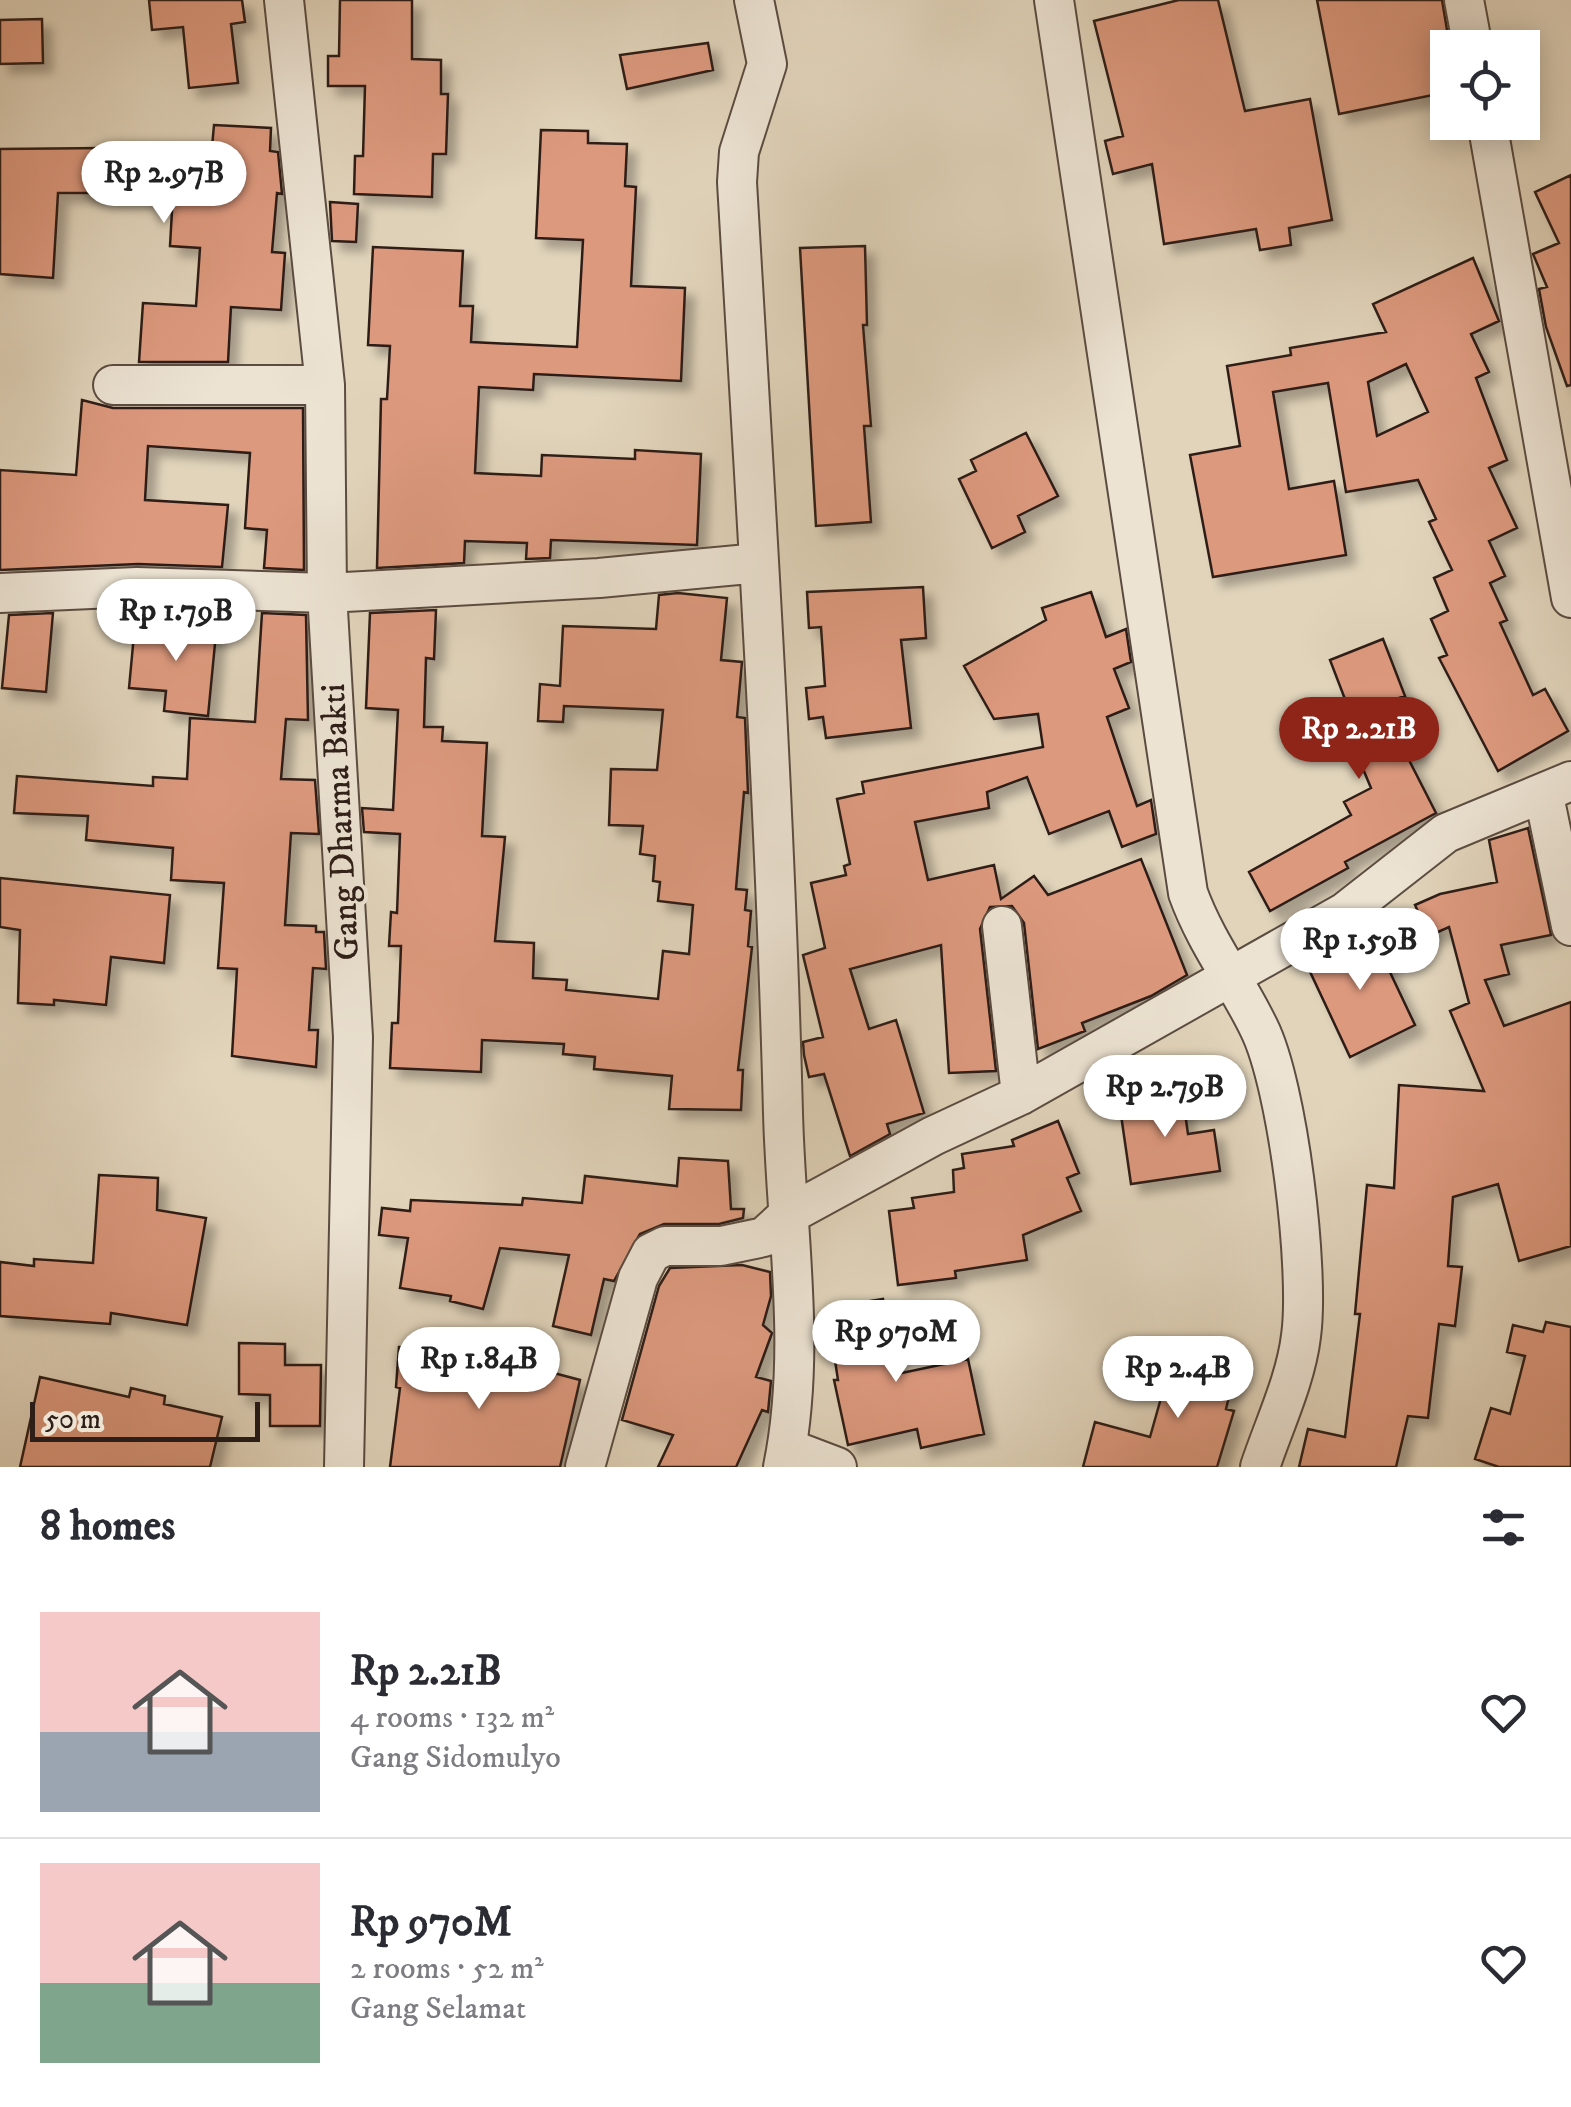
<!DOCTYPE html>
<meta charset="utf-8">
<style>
body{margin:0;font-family:"IM FELL DW Pica",serif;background:#f7f7f7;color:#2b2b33;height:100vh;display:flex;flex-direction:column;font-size:38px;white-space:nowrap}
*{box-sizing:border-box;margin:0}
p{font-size:32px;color:#7c7c81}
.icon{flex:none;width:55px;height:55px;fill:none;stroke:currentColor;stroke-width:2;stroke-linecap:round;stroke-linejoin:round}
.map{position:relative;height:1467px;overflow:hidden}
.sheet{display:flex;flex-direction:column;background:#fff;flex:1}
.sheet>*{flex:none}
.tools{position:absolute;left:1430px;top:30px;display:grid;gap:20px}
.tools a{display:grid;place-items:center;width:110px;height:110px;border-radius:0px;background:#fff;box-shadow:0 5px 25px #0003;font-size:50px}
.scale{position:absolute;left:30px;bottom:25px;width:230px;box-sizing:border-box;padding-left:10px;border:5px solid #2e1e18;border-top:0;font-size:28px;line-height:35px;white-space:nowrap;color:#2e1e18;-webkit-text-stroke:8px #ece3d3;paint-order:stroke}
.price{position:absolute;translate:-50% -85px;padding:0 22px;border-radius:35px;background:#fff;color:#222;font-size:32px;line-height:65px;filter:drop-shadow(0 2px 5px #0008)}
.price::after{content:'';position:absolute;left:50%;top:60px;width:30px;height:22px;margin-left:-15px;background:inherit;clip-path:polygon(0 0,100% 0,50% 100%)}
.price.selected{background:#8f2418;color:#fff}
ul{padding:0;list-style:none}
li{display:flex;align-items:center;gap:30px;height:250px;padding:0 40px}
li+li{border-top:2px solid #e1e1e2}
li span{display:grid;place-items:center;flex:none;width:280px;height:200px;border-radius:0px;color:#555}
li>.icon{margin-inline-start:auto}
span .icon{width:120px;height:120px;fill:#fffc;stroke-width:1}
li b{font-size:42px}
h2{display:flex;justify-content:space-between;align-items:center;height:120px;padding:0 40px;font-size:42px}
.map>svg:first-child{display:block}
.building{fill:#dd997e;stroke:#2e1e18;stroke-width:2.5;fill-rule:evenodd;filter:url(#shadow)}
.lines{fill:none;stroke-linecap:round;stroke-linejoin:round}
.minor-casing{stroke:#5b4c41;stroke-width:42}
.minor{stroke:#ece3d3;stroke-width:38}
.labels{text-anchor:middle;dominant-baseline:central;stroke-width:8;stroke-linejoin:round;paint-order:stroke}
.street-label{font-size:35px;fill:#2e1e18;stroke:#ece3d3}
</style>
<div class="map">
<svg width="1571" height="1467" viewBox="0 0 1571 1467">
<defs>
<filter id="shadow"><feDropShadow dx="9" dy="9" stdDeviation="5" flood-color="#0004"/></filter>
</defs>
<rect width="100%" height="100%" fill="#e1d4bb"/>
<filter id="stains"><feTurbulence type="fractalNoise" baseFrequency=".002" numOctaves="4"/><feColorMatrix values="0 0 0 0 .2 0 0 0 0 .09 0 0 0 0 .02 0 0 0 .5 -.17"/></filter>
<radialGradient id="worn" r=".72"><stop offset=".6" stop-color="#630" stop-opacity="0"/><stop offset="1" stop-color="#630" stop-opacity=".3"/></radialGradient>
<path class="building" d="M 149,0 L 242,0 L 245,22 L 231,24 L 238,83 L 189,88 L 183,27 L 152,30 Z
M 340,0 L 412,0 L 412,59 L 441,60 L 441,94 L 448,94 L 446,154 L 433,154 L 432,197 L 354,194 L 355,156 L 363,156 L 365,86 L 328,86 L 328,56 L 339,56 Z
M 1179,0 L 1218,0 L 1245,111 L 1310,99 L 1332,220 L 1289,228 L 1291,245 L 1260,250 L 1256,229 L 1164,244 L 1152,164 L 1113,174 L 1105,141 L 1123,136 L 1094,21 Z
M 1317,0 L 1442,0 L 1450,48 L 1448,92 L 1339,114 Z
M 42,19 L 43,63 L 0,64 L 0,20 Z
M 708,43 L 713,70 L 627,89 L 620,55 Z
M 214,125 L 271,128 L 270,151 L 278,152 L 282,194 L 277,193 L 272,252 L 285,253 L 281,310 L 231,307 L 228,362 L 139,362 L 143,303 L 196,306 L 200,248 L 170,246 L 173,193 L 58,193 L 53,278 L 0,274 L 0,149 L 212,147 Z
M 541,130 L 588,131 L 588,143 L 627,144 L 625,186 L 636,187 L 631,286 L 685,288 L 681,381 L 534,374 L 533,390 L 479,387 L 475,473 L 541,476 L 542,455 L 635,459 L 635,450 L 701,454 L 697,545 L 551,540 L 550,558 L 526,559 L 527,543 L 465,541 L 464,563 L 377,568 L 381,399 L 387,399 L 390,346 L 368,345 L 373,247 L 463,251 L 460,306 L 473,306 L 471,342 L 577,347 L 583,240 L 536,238 Z
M 1571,175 L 1571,385 L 1567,386 L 1546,327 L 1539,289 L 1547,287 L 1533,254 L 1559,243 L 1535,192 Z
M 330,202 L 358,204 L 356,242 L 332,241 Z
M 865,246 L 867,325 L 863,325 L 871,426 L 864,426 L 871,522 L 816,526 L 800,248 Z
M 1473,258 L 1499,321 L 1471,334 L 1489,372 L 1476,378 L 1507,460 L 1489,468 L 1517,528 L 1489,541 L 1505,576 L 1490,583 L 1507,620 L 1500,623 L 1533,695 L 1545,689 L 1568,731 L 1498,771 L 1439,658 L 1447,655 L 1431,619 L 1448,611 L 1434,578 L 1452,570 L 1429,522 L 1436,519 L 1418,480 L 1346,492 L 1328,383 L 1273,392 L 1289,489 L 1334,481 L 1346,555 L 1213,577 L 1190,455 L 1240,446 L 1227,366 L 1291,355 L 1290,348 L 1386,332 L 1373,304 ZM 1406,364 L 1428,412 L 1377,436 L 1368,382 Z
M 82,400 L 113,408 L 303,408 L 304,570 L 264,568 L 267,530 L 245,528 L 250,453 L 148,446 L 145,500 L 228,505 L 222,567 L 138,564 L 0,570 L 0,470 L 76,475 Z
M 1026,433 L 1058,496 L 1018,516 L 1025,532 L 992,548 L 959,479 L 976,471 L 971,460 Z
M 923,587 L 926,638 L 901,640 L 911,728 L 826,738 L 823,717 L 809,719 L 806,688 L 825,686 L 821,627 L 809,628 L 807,592 Z
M 1091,592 L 1106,637 L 1126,629 L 1131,662 L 1114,669 L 1129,708 L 1107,717 L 1137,806 L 1151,800 L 1156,834 L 1122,847 L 1109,811 L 1049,834 L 1027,777 L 987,792 L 989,808 L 915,822 L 928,880 L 994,865 L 1001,899 L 1034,876 L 1048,895 L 1141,859 L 1187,975 L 1151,996 L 1082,1023 L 1085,1031 L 1038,1049 L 1024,923 L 1012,906 L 990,907 L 980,929 L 996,1071 L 949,1073 L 941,945 L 850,969 L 869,1029 L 896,1020 L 924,1113 L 887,1124 L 890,1134 L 850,1156 L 824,1074 L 809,1077 L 804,1055 L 803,1042 L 823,1037 L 803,955 L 825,948 L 811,883 L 846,875 L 844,866 L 850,864 L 837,799 L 864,793 L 862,782 L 1043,747 L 1038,714 L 994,719 L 964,666 L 1046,620 L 1042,608 Z
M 678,593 L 727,598 L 721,660 L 742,662 L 737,717 L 745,718 L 748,793 L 744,792 L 736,889 L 747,890 L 745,910 L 751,911 L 748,946 L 752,947 L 738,1070 L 743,1070 L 741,1110 L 669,1109 L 672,1076 L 594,1069 L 595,1057 L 563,1054 L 564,1044 L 482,1040 L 481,1072 L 390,1068 L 392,1023 L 398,1023 L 401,946 L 389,946 L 391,912 L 397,913 L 400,834 L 364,832 L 362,808 L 393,810 L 398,710 L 366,708 L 370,613 L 436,610 L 434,659 L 426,658 L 424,727 L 443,727 L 442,741 L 487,743 L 482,836 L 505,837 L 495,941 L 534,943 L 533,978 L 567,980 L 566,990 L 658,999 L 663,951 L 689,954 L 693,905 L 658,901 L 660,882 L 653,881 L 655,856 L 640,854 L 643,826 L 609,825 L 611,769 L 657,770 L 663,710 L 564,706 L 563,722 L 538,721 L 540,684 L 560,686 L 563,626 L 656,629 L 659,595 Z
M 53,613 L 46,692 L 2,688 L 9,615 Z
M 262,613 L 306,615 L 308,720 L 286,719 L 281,779 L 315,780 L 319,834 L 291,833 L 285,925 L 316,926 L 316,932 L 324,932 L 326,969 L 313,968 L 309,1030 L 318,1030 L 316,1067 L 232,1056 L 237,969 L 218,968 L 224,883 L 171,880 L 173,848 L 86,840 L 88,816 L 14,813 L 17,776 L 153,786 L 153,777 L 187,779 L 190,718 L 255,722 Z
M 173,619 L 217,623 L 208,716 L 164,711 L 166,691 L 129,688 L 135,624 L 172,628 Z
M 1383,639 L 1405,696 L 1396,699 L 1420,755 L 1409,760 L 1436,813 L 1345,862 L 1348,868 L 1270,911 L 1249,872 L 1351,815 L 1344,802 L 1371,788 L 1353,745 L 1361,741 L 1330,660 Z
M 1528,828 L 1551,935 L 1501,945 L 1509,974 L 1485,980 L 1504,1026 L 1571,1002 L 1571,1246 L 1519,1261 L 1498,1184 L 1453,1197 L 1448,1266 L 1462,1267 L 1455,1326 L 1439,1324 L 1428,1418 L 1408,1416 L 1396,1467 L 1299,1467 L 1308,1429 L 1345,1437 L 1360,1314 L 1355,1314 L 1367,1185 L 1394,1188 L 1399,1085 L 1484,1091 L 1450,1011 L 1469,1003 L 1449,927 L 1429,936 L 1415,905 L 1440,894 L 1497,882 L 1489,840 Z
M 0,878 L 170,895 L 164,963 L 111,957 L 106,1005 L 54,1000 L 54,1005 L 18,1003 L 20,930 L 0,927 Z
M 1370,930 L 1415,1025 L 1350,1057 L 1305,961 Z
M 1182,1092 L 1188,1134 L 1214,1130 L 1220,1171 L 1131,1184 L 1119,1101 Z
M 1058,1121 L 1079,1173 L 1067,1178 L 1081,1211 L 1023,1235 L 1027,1260 L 955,1271 L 956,1278 L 898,1285 L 889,1211 L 914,1208 L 912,1198 L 954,1192 L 953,1170 L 964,1168 L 962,1154 L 1014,1146 L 1012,1140 Z
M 679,1158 L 728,1161 L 731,1209 L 744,1209 L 743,1218 L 719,1224 L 664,1224 L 640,1234 L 614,1281 L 604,1279 L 591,1335 L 553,1326 L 569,1255 L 500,1248 L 483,1309 L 450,1301 L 451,1296 L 400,1288 L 408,1238 L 379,1235 L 382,1208 L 410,1211 L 411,1200 L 522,1205 L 523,1198 L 582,1203 L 585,1176 L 677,1186 Z
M 99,1175 L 158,1178 L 157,1210 L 206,1218 L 187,1325 L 111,1313 L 110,1324 L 0,1316 L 0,1262 L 34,1266 L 34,1259 L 93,1263 Z
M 742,1265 L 770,1272 L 771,1296 L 763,1325 L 772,1333 L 756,1377 L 771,1381 L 768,1412 L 762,1410 L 736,1467 L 658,1467 L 673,1435 L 622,1420 L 659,1286 L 670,1268 Z
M 883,1299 L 897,1374 L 968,1359 L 984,1434 L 921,1448 L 917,1429 L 848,1445 L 834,1380 L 838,1380 L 827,1308 Z
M 1546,1322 L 1571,1327 L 1571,1467 L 1499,1467 L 1475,1459 L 1491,1408 L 1510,1414 L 1525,1356 L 1507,1352 L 1513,1325 L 1543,1332 Z
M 1197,1340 L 1240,1351 L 1226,1409 L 1234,1411 L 1217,1467 L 1083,1467 L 1095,1422 L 1150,1437 L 1163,1391 L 1183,1397 Z
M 239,1343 L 285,1344 L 285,1365 L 321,1365 L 320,1426 L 270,1426 L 270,1395 L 239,1394 Z
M 399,1347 L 490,1356 L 580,1380 L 560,1467 L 390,1467 L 400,1388 L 396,1387 Z
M 40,1377 L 129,1397 L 131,1388 L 165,1396 L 164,1404 L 222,1417 L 210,1467 L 20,1467 Z"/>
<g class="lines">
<defs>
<path id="minor" d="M 284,0 L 325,385 L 327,593 L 353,1037 L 344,1467
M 754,0 L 767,64 L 739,152 L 737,182 C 755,492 775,802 783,1113 C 786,1231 807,1350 783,1467
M 1054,0 L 1188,893 C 1206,943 1237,982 1259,1028 C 1288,1086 1310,1271 1301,1336 C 1296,1379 1274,1425 1260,1467
M 1464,0 L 1473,48
M 1487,122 L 1571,598
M 113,385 L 325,385
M 0,593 L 137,587 L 327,593 L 599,578 L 759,563
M 1544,796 L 1571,926
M 1002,926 L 1021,1095
M 787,1448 L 837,1467
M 585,1467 L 638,1278 L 651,1253 L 665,1246 L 721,1246 L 764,1237 L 788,1215 L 933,1136 L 1021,1095 L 1345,912 L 1446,833 L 1571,781"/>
</defs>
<use href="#minor" class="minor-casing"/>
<use href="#minor" class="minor"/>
</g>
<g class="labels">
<g class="street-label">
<text transform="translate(341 822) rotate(-93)">Gang Dharma Bakti</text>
</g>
</g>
<rect width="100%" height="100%" filter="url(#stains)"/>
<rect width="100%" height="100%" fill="url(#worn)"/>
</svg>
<div class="tools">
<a><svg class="icon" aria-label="locate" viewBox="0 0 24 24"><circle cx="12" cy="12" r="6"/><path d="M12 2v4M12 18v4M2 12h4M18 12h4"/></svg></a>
</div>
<div class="scale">50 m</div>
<b class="price" style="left:164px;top:226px">Rp 2.97B</b>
<b class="price" style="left:176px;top:664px">Rp 1.79B</b>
<b class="price selected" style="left:1359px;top:782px">Rp 2.21B</b>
<b class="price" style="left:1360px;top:993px">Rp 1.59B</b>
<b class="price" style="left:1165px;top:1140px">Rp 2.79B</b>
<b class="price" style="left:896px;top:1385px">Rp 970M</b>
<b class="price" style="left:479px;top:1412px">Rp 1.84B</b>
<b class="price" style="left:1178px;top:1421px">Rp 2.4B</b>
</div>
<section class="sheet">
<h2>8 homes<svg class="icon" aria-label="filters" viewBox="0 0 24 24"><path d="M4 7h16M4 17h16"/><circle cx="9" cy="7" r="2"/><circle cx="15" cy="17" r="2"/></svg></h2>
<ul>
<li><span style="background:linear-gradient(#f6c9c9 60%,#9aa5b1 0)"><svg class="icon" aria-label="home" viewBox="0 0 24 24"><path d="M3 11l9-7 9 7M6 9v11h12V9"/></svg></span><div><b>Rp 2.21B</b><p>4 rooms · 132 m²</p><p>Gang Sidomulyo</p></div><svg class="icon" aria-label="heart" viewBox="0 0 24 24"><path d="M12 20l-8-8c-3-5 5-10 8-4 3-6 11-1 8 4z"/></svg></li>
<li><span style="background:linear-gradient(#f6c9c9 60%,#7fa58c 0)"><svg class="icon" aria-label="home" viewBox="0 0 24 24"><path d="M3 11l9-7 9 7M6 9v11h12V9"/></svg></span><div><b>Rp 970M</b><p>2 rooms · 52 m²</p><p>Gang Selamat</p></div><svg class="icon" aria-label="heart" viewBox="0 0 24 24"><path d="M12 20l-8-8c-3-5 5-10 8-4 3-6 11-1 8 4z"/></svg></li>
</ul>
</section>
